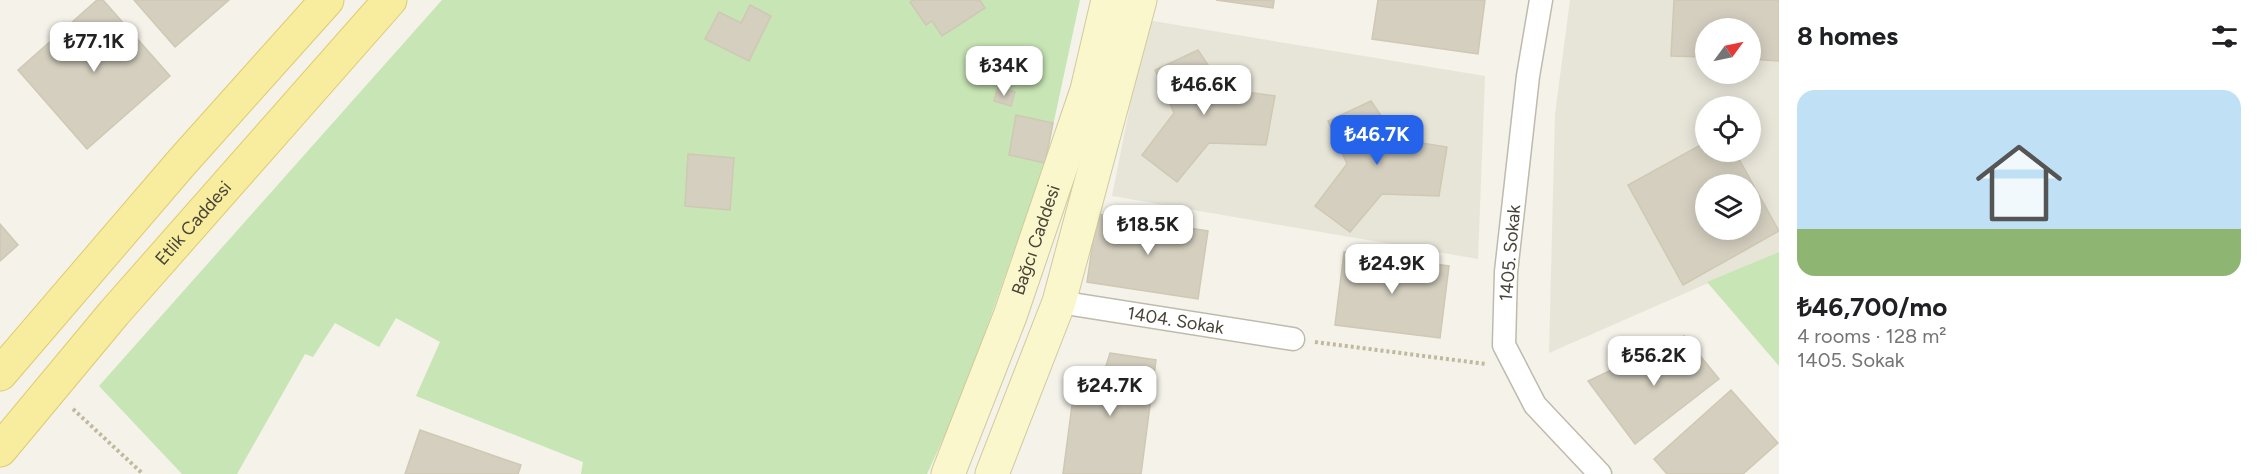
<!DOCTYPE html>
<meta charset="utf-8">
<style>
body{margin:0;font-family:Figtree,sans-serif;background:#f2f2f2;color:#202124;height:100vh;display:flex;flex-direction:column;font-size:22px;white-space:nowrap}
*{box-sizing:border-box;margin:0}
p{font-size:20px;color:#757577}
.icon{flex:none;width:33px;height:33px;fill:none;stroke:currentColor;stroke-width:2;stroke-linecap:round;stroke-linejoin:round}
.map{position:relative;flex:1;overflow:hidden}
.panel{display:flex;flex-direction:column;background:#fff;width:480px}
.panel>*{flex:none}
.needle{width:39px;rotate:57deg}
.tools{position:absolute;left:1695px;top:18px;display:grid;gap:12px}
.tools a{display:grid;place-items:center;width:66px;height:66px;border-radius:50%;background:#fff;box-shadow:0 3px 15px #0003;font-size:30px}
.price{position:absolute;translate:-50% -51px;padding:0 14px;border-radius:12px;background:#fff;color:#222;font-size:20px;line-height:39px;filter:drop-shadow(0 2px 3px #0008)}
.price::after{content:'';position:absolute;left:50%;top:36px;width:18px;height:14px;margin-left:-9px;background:inherit;clip-path:polygon(0 0,100% 0,50% 100%)}
.price.current{background:#2563eb;color:#fff}
ul{padding:0;list-style:none}
li{display:grid;align-content:center;gap:12px;height:318px;padding:0 18px}
li+li{border-top:2px solid #e0e0e0}
li span{display:grid;place-items:center;height:186px;border-radius:18px;color:#555}
li>.icon{margin-inline-start:auto}
span .icon{width:108px;height:108px;fill:#fffc;stroke-width:1}
li b{font-size:26px}
h2{display:flex;justify-content:space-between;align-items:center;height:72px;padding:0 18px;font-size:26px}
main{display:flex;flex:1;min-height:0}
.map>svg:first-child{display:block}
.residential{fill:#e7e5d8;fill-rule:evenodd}
.green{fill:#c8e5b5}
.building{fill:#d4cfbf;stroke:#cfc8b3;stroke-width:1.5;fill-rule:evenodd}
.lines{fill:none;stroke-linecap:round;stroke-linejoin:round}
.street-casing{stroke:#bfbbac;stroke-width:25}
.secondary-casing{stroke:#d0ca9c;stroke-width:35}
.primary-casing{stroke:#dccc6e;stroke-width:35}
.path{stroke:#bfb99e;stroke-width:4;stroke-dasharray:3 3;stroke-linecap:butt}
.street{stroke:#fff;stroke-width:22}
.secondary{stroke:#fbf7cc;stroke-width:33}
.primary{stroke:#f8ec9e;stroke-width:33}
.labels{text-anchor:middle;dominant-baseline:central;stroke-width:5;stroke-linejoin:round;paint-order:stroke}
.street-label{font-size:18px;fill:#474338;stroke:#fff}
</style>
<main>
<div class="map">
<svg width="1779" height="474" viewBox="0 0 1779 474">
<rect width="100%" height="100%" fill="#f4f2e9"/>
<path class="residential" d="M 1570,0 L 1779,0 L 1779,252 L 1549,353 L 1555,114 ZM 1706,28 L 1750,28 L 1750,74 L 1706,74 ZM 1706,106 L 1750,106 L 1750,152 L 1706,152 ZM 1706,184 L 1750,184 L 1750,230 L 1706,230 Z
M 1147,20 L 1485,76 L 1478,259 L 1112,196 Z"/>
<path class="green" d="M 442,0 L 1080,0 L 1045,163 L 963,395 L 927,474 L 581,474 L 583,462 L 416,396 L 440,342 L 396,318 L 379,347 L 335,323 L 313,357 L 305,354 L 237,474 L 182,474 L 99,386 Z
M 1779,252 L 1779,366 L 1707,282 Z"/>
<path class="building" d="M 97,0 L 103,0 L 170,76 L 87,149 L 18,70 Z
M 134,0 L 229,0 L 175,47 Z
M 913,0 L 980,0 L 985,8 L 942,36 L 932,21 L 926,25 L 910,2 Z
M 1216,0 L 1274,0 L 1273,8 Z
M 1378,0 L 1485,0 L 1478,54 L 1372,39 Z
M 1674,0 L 1779,0 L 1779,61 L 1750,59 L 1750,28 L 1706,28 L 1706,57 L 1671,56 Z
M 750,5 L 771,16 L 749,61 L 705,39 L 719,12 L 741,23 Z
M 1198,50 L 1224,89 L 1275,96 L 1266,145 L 1209,143 L 1177,182 L 1142,155 L 1174,113 L 1155,70 Z
M 998,87 L 1015,92 L 1011,106 L 994,101 Z
M 1371,101 L 1397,139 L 1447,147 L 1439,196 L 1382,194 L 1350,232 L 1315,206 L 1347,164 L 1328,121 Z
M 1016,115 L 1053,123 L 1045,163 L 1009,155 Z
M 1706,142 L 1706,152 L 1735,152 L 1779,231 L 1683,285 L 1628,185 ZM 1706,184 L 1750,184 L 1750,230 L 1706,230 Z
M 688,154 L 734,158 L 730,210 L 685,206 Z
M 1097,214 L 1208,231 L 1198,299 L 1087,282 Z
M 0,224 L 18,245 L 0,261 Z
M 1344,252 L 1449,266 L 1440,338 L 1335,325 Z
M 1684,336 L 1719,379 L 1635,444 L 1588,381 Z
M 1110,353 L 1156,360 L 1141,474 L 1063,474 L 1077,367 L 1104,372 Z
M 1731,390 L 1778,443 L 1743,474 L 1667,474 L 1654,459 Z
M 420,430 L 521,465 L 518,474 L 405,474 Z"/>
<g class="lines">
<defs>
<g id="street">
<path d="M 1541,0 L 1528,76 L 1506,272 L 1504,345 L 1535,405 L 1600,474"/>
<path id="s1" d="M 1059,302 L 1293,339"/>
</g>
<g id="secondary">
<path id="s2" d="M 948,474 L 1010,316 L 1087,90 L 1108,0"/>
<path d="M 992,474 L 1059,302 L 1140,0"/>
</g>
<g id="primary">
<path d="M 0,374 L 182,162 L 327,0"/>
<path id="s3" d="M 0,450 L 114,313 L 390,0"/>
</g>
</defs>
<use href="#street" class="street-casing"/>
<use href="#secondary" class="secondary-casing"/>
<use href="#primary" class="primary-casing"/>
<path class="path" d="M 1315,342 L 1486,364
M 73,409 L 143,474"/>
<use href="#street" class="street"/>
<use href="#secondary" class="secondary"/>
<use href="#primary" class="primary"/>
</g>
<g class="labels">
<g class="street-label">
<text stroke="none"><textPath href="#s3" startOffset="298">Etlik Caddesi</textPath></text>
<text stroke="none"><textPath href="#s2" startOffset="250">Bağcı Caddesi</textPath></text>
<text transform="translate(1510 253) rotate(-85)">1405. Sokak</text>
<text stroke="none"><textPath href="#s1" startOffset="118">1404. Sokak</textPath></text>
</g>
</g>
</svg>
<div class="tools">
<a><svg class="needle" viewBox="-14 -14 28 28"><path d="M0-13l5 13h-10z" fill="#e53935"/><path d="M0 13l5-13h-10z" fill="#757577"/></svg></a>
<a><svg class="icon" aria-label="locate" viewBox="0 0 24 24"><circle cx="12" cy="12" r="6"/><path d="M12 2v4M12 18v4M2 12h4M18 12h4"/></svg></a>
<a><svg class="icon" aria-label="layers" viewBox="0 0 24 24"><path d="M12 4l9 5-9 5-9-5zM3 14l9 5 9-5"/></svg></a>
</div>
<b class="price" style="left:94px;top:73px">₺77.1K</b>
<b class="price" style="left:1004px;top:97px">₺34K</b>
<b class="price" style="left:1204px;top:116px">₺46.6K</b>
<b class="price current" style="left:1377px;top:166px">₺46.7K</b>
<b class="price" style="left:1148px;top:256px">₺18.5K</b>
<b class="price" style="left:1392px;top:295px">₺24.9K</b>
<b class="price" style="left:1654px;top:387px">₺56.2K</b>
<b class="price" style="left:1110px;top:417px">₺24.7K</b>
</div>
<section class="panel">
<h2>8 homes<svg class="icon" aria-label="filters" viewBox="0 0 24 24"><path d="M4 7h16M4 17h16"/><circle cx="9" cy="7" r="2"/><circle cx="15" cy="17" r="2"/></svg></h2>
<ul>
<li><span style="background:linear-gradient(#bfe0f5 75%,#8fb573 0)"><svg class="icon" aria-label="home" viewBox="0 0 24 24"><path d="M3 11l9-7 9 7M6 9v11h12V9"/></svg></span><div><b>₺46,700/mo</b><p>4 rooms · 128 m²</p><p>1405. Sokak</p></div></li>
</ul>
</section>
</main>
